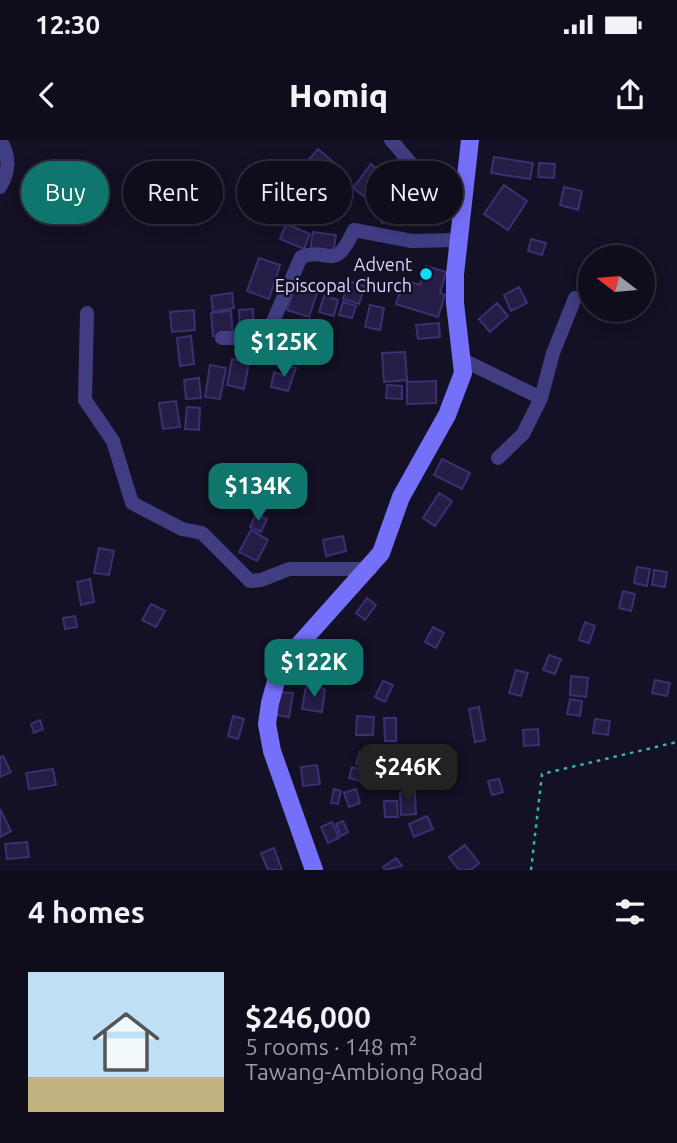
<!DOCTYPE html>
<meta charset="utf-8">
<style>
body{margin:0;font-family:Ubuntu,sans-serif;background:#1d1a29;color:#f1f3f6;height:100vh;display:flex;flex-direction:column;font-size:26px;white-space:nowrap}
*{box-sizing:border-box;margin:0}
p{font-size:23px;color:#9b9ba3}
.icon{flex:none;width:38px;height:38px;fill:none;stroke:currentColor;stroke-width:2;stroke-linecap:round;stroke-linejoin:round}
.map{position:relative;height:730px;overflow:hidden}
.details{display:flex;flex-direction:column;background:#0f0c1c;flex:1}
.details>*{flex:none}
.hud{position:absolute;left:21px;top:21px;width:635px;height:63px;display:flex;gap:14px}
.needle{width:46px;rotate:286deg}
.buttons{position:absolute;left:578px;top:105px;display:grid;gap:14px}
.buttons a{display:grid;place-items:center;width:77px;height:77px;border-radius:50%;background:#0f0c1c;box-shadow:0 4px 18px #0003,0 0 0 2px #2f2c3b;font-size:35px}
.price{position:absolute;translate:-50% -60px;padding:0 16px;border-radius:14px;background:#0f766e;color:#fff;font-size:23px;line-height:46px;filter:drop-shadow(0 2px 4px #0008)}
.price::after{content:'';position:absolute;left:50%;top:42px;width:21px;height:16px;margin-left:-10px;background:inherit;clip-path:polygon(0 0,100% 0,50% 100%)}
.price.selected{background:#222;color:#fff}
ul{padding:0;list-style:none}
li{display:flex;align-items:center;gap:21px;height:175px;padding:0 28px}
li span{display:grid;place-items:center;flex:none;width:196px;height:140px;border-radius:0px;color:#555}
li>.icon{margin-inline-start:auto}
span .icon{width:84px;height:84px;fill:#fffc;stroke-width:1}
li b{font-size:30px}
h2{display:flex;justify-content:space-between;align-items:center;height:84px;padding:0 28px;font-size:30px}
.pill{padding:0 24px;border-radius:32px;background:#0f0c1c;box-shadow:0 4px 18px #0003,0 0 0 2px #2f2c3b;font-size:24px;line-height:63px}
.pill.selected{background:#0f766e;color:#fff}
.status{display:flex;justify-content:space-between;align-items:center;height:49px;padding:0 35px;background:#0f0c1c;direction:ltr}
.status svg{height:19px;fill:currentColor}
header{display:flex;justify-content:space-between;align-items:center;height:91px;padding:0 28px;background:#0f0c1c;font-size:32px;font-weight:800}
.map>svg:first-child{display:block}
.building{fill:#251d46;stroke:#3d2f71;stroke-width:2}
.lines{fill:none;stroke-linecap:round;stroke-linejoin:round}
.path{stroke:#34b4ad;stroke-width:2.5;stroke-dasharray:3.5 5;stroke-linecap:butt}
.minor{stroke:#403d83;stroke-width:14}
.secondary{stroke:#7570fa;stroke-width:18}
.poi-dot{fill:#09dcf7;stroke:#141025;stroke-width:2.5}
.labels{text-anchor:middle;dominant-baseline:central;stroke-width:5;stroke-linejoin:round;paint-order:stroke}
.poi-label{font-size:18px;fill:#dbd6fe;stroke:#141025;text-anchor:end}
</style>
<div class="status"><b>12:30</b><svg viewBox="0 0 49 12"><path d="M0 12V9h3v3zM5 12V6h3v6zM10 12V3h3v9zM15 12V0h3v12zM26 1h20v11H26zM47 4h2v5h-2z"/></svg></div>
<header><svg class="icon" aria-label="back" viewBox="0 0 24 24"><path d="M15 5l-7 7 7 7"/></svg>Homiq<svg class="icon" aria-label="share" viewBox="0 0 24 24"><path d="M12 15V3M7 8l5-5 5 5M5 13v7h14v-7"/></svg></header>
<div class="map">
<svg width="677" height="730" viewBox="0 0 677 730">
<rect width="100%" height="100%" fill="#141025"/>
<path class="building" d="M 318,9 L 337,25 L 316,50 L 297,34 Z
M 494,17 L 533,23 L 530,39 L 491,33 Z
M 539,23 L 555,24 L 554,38 L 538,37 Z
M 371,24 L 393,43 L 405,66 L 382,83 L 369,60 L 353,48 Z
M 504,45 L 527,61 L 508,90 L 484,74 Z
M 564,47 L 582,51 L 578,70 L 560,65 Z
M 286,84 L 310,94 L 304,109 L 280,99 Z
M 313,92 L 336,95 L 333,114 L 310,111 Z
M 531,99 L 546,103 L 542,115 L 528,111 Z
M 259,118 L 280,125 L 269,159 L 247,151 Z
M 426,126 L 446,132 L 440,153 L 445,155 L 438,177 L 396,164 L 404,140 L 420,145 Z
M 349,141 L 365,146 L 359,164 L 343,159 Z
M 295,146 L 317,153 L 309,177 L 287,170 Z
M 519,147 L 527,163 L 511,171 L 504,155 Z
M 232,153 L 234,168 L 213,172 L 211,156 Z
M 324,156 L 338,160 L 334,176 L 319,172 Z
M 343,162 L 356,166 L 352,178 L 339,175 Z
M 497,163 L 508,176 L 490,192 L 479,179 Z
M 370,165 L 384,168 L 380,190 L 365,187 Z
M 253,169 L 254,194 L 240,195 L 239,170 Z
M 194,170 L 195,190 L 172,192 L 170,172 Z
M 231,171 L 233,195 L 213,196 L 211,173 Z
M 439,183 L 440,197 L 418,199 L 416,185 Z
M 191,196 L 194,224 L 180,226 L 177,198 Z
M 405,212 L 407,240 L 384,242 L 382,213 Z
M 232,219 L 249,223 L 244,249 L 227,245 Z
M 210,225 L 226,228 L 220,259 L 205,257 Z
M 286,225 L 296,228 L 288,251 L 271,247 L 274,232 L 283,235 Z
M 199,238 L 201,258 L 186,259 L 184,240 Z
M 436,241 L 436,263 L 407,264 L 407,242 Z
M 387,245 L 402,246 L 402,259 L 386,258 Z
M 176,261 L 180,287 L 163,289 L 159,263 Z
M 187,267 L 200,268 L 199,290 L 185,289 Z
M 442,319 L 470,333 L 462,349 L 434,335 Z
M 439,353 L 452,361 L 435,386 L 423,378 Z
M 256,374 L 267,379 L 261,392 L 250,387 Z
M 251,390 L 268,400 L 257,421 L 239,412 Z
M 343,396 L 346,411 L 326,416 L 323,400 Z
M 99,408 L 114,411 L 109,435 L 94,433 Z
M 637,427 L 650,429 L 647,446 L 634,443 Z
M 654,430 L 667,432 L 665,447 L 652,445 Z
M 90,439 L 94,462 L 81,465 L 77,442 Z
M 623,451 L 635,454 L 631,471 L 619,468 Z
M 367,458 L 376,465 L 365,480 L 356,473 Z
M 151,464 L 165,471 L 156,487 L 142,480 Z
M 75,476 L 77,487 L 65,489 L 63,478 Z
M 585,482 L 595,486 L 589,503 L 579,500 Z
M 433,487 L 444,493 L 436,508 L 425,502 Z
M 313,510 L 325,520 L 310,542 L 302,536 L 309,526 L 304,522 Z
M 347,514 L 357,524 L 348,533 L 338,523 Z
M 549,515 L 561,519 L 555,534 L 543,530 Z
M 516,530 L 528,533 L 521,556 L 509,553 Z
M 571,536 L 588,538 L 586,557 L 570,555 Z
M 655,540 L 670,543 L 667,556 L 652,553 Z
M 383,541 L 393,545 L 385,562 L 375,557 Z
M 306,546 L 325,549 L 322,572 L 302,569 Z
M 279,552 L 293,553 L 289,577 L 276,575 Z
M 570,559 L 582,561 L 580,576 L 567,574 Z
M 479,567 L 485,600 L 475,602 L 469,569 Z
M 233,576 L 244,579 L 238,599 L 228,596 Z
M 357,576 L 374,577 L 373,595 L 356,595 Z
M 384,578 L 396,578 L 396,601 L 385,601 Z
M 595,579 L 610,581 L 608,595 L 593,593 Z
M 40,580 L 43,589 L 34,593 L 31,584 Z
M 538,589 L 539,605 L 524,606 L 523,590 Z
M 360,611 L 379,616 L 376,629 L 356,624 Z
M 3,616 L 11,632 L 0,637 L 0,617 Z
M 317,625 L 320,644 L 303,646 L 301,627 Z
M 352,627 L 363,630 L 361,641 L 349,638 Z
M 53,629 L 56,645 L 29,649 L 26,633 Z
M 499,639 L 503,652 L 492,655 L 488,641 Z
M 334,649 L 341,651 L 338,664 L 331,663 Z
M 356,649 L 360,663 L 349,667 L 344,653 Z
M 415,652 L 416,674 L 401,675 L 400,653 Z
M 384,661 L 397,661 L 398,677 L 385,677 Z
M 0,669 L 11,691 L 0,697 Z
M 427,676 L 433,689 L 414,697 L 409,684 Z
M 343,681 L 348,692 L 341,696 L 336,684 Z
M 332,682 L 339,698 L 328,703 L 321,687 Z
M 27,702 L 29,717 L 7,719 L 5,704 Z
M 465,705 L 479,723 L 471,730 L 459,730 L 449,717 Z
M 274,708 L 282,730 L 268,730 L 261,713 Z
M 396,718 L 402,726 L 385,730 L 383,727 Z"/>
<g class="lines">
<path class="path" d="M 531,730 L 542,634 L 677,602"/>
<path class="minor" d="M 391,0 C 412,24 429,50 462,55
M 0,47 C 10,31 10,16 0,0
M 87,173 L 85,260 L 113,301 L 132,363 L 182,389 L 202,393 L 250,441 L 261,440 L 289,429 L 370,429
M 222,198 L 255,198 L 268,193 L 301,117 C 331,106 333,135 354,90 L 412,101 L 456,100
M 463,220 L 541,258 L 553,213 L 575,158
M 498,318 L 523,294 L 541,258"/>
<path class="secondary" d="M 314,730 L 272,611 L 267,584 L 270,563 L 277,538 L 289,516 L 381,413 L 401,357 L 447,275 L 463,233 L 455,163 L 455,134 L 470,0"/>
</g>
<circle class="poi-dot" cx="426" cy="134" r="7"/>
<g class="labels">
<g class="poi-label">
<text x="412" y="124">Advent<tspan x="412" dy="21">Episcopal Church</tspan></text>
</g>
</g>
</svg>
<div class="buttons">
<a><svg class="needle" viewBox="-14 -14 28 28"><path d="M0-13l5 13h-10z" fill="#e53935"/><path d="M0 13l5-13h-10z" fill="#9b9ba3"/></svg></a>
</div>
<b class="price" style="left:284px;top:239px">$125K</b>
<b class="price" style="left:258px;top:383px">$134K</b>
<b class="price" style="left:314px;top:559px">$122K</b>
<b class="price selected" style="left:408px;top:664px">$246K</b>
<div class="hud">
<a class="pill selected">Buy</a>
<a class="pill">Rent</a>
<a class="pill">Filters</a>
<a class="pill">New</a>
</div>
</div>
<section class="details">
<h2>4 homes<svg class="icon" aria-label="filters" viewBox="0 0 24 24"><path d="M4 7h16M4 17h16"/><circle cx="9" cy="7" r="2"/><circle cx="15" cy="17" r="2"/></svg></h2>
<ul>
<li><span style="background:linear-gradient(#bfe0f5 75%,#c2b280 0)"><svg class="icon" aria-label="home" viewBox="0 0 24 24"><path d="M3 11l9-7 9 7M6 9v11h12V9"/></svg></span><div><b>$246,000</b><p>5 rooms · 148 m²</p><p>Tawang-Ambiong Road</p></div></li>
</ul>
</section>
